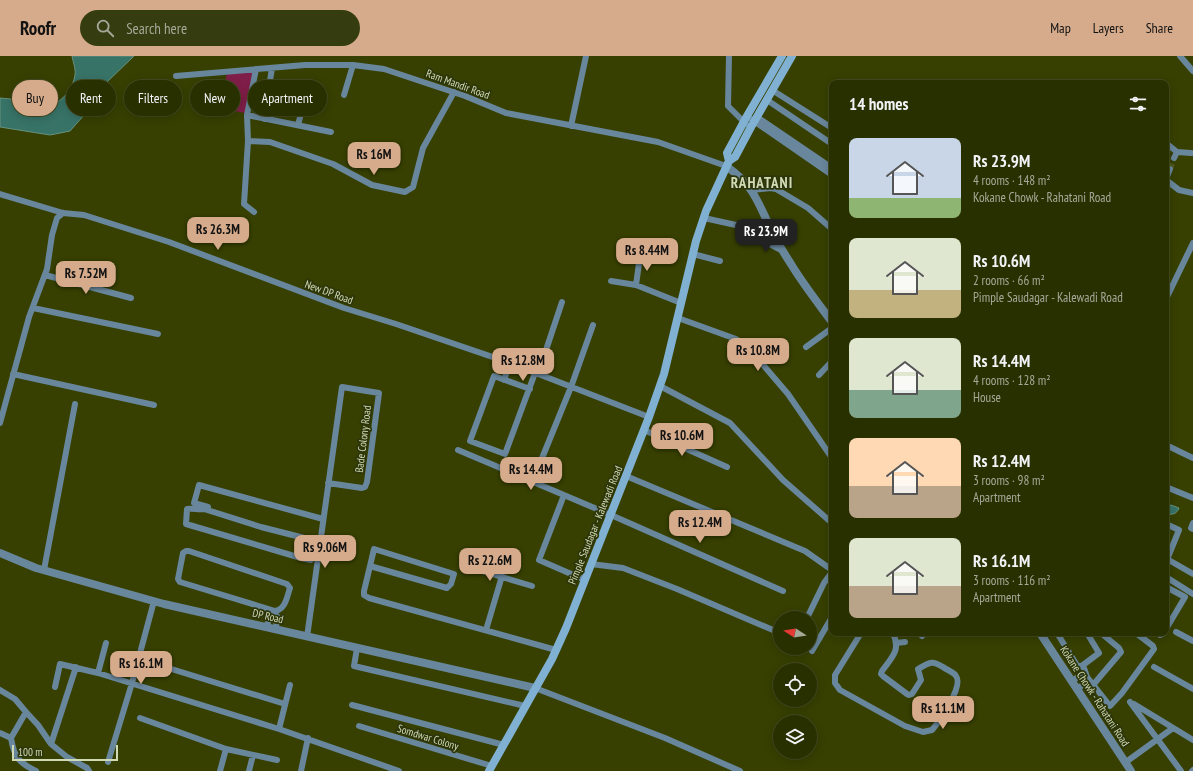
<!DOCTYPE html>
<meta charset="utf-8">
<style>
body{margin:0;font-family:"PT Sans Narrow",sans-serif;background:#353c0f;color:#f1f3f6;height:100vh;display:flex;flex-direction:column;font-size:15px;white-space:nowrap}
*{box-sizing:border-box;margin:0}
p{font-size:13px;color:#a5a999}
.icon{flex:none;width:22px;height:22px;fill:none;stroke:currentColor;stroke-width:2;stroke-linecap:round;stroke-linejoin:round}
.map{position:relative;flex:1;overflow:hidden}
.side{position:absolute;left:829px;top:24px;width:340px;height:556px;display:flex;flex-direction:column;background:#293000;border-radius:8px;box-shadow:0 2px 10px #0003,0 0 0 1px #454b22}
.side>*{flex:none}
.banner{position:absolute;left:12px;top:24px;width:380px;height:36px;display:flex;gap:8px}
.needle{width:26px;rotate:282deg}
.tools{position:absolute;left:773px;top:555px;display:grid;gap:8px}
.tools a{display:grid;place-items:center;width:44px;height:44px;border-radius:50%;background:#293000;box-shadow:0 2px 10px #0003,0 0 0 1px #454b22;font-size:20px}
.scale{position:absolute;left:12px;bottom:10px;width:106px;box-sizing:border-box;padding-left:4px;border:2px solid #d0dab4;border-top:0;font-size:11px;line-height:14px;white-space:nowrap;color:#d0dab4;-webkit-text-stroke:3px #2d350b;paint-order:stroke}
.price{position:absolute;translate:-50% -34px;padding:0 9px;border-radius:8px;background:#d6ab8b;color:#111;font-size:13px;line-height:26px;filter:drop-shadow(0 1px 2px #0008)}
.price::after{content:'';position:absolute;left:50%;top:24px;width:12px;height:9px;margin-left:-6px;background:inherit;clip-path:polygon(0 0,100% 0,50% 100%)}
.price.selected{background:#222;color:#fff}
ul{padding:0;list-style:none}
li{display:flex;align-items:center;gap:12px;height:100px;padding:0 20px}
li span{display:grid;place-items:center;flex:none;width:112px;height:80px;border-radius:8px;color:#555}
li>.icon{margin-inline-start:auto}
span .icon{width:48px;height:48px;fill:#fffc;stroke-width:1}
li b{font-size:17px}
h2{display:flex;justify-content:space-between;align-items:center;height:48px;padding:0 20px;font-size:17px}
.tag{padding:0 14px;border-radius:18px;background:#293000;box-shadow:0 2px 10px #0003,0 0 0 1px #454b22;font-size:14px;line-height:36px}
.tag.selected{background:#d6ab8b;color:#111}
header{display:flex;align-items:center;gap:24px;box-sizing:border-box;height:56px;padding:0 20px;background:#d6ab8b;color:#111}
header strong{font-size:19px}
nav{display:flex;gap:22px;margin-inline-start:auto;font-size:14px}
.search{width:280px;height:36px;background:#353c0f;display:flex;align-items:center;gap:10px;box-sizing:border-box;padding:0 14px;border-radius:22px;color:#a5a999;font-size:15px}
.map>svg:first-child{display:block}
.green{fill:#7f1e48}
.water{fill:#387367;stroke:#66927e}
.lines{fill:none;stroke-linecap:round;stroke-linejoin:round}
.minor-tunnel{stroke:#4e571b;stroke-width:6;stroke-dasharray:6 3;stroke-linecap:butt}
.minor{stroke:#69879c;stroke-width:6}
.tertiary{stroke:#69879c;stroke-width:8}
.secondary{stroke:#81b1d2;stroke-width:8}
.labels{text-anchor:middle;dominant-baseline:central;stroke-width:3.5;stroke-linejoin:round;paint-order:stroke}
.street-label{font-size:11px;fill:#d0dab4;stroke:#2d350b}
.district-label{font-size:15px;font-weight:bold;letter-spacing:1px;fill:#d0dab4;stroke:#2d350b}
</style>
<header>
<strong>Roofr</strong>
<div class="search"><svg class="icon" aria-label="search" viewBox="0 0 24 24"><circle cx="10" cy="10" r="6"/><path d="M15 15l6 6"/></svg>Search here</div>
<nav><a>Map</a><a>Layers</a><a>Share</a></nav>
</header>
<div class="map">
<svg width="1193" height="715" viewBox="0 0 1193 715">
<rect width="100%" height="100%" fill="#374000"/>
<path class="green" d="M 254,15 L 245,57 L 219,52 L 227,17 Z"/>
<path class="water" d="M 72,0 L 134,0 L 108,25 L 93,49 L 70,75 L 50,79 L 0,71 L 0,42 L 21,44 L 50,45 L 56,47 C 66,41 73,31 75,19 C 76,13 73,6 72,0 Z
M 1171,449 L 1179,452 C 1177,458 1172,459 1166,458 L 1166,452 Z"/>
<g class="lines">
<path class="minor-tunnel" d="M 1170,113 L 1174,102"/>
<path class="minor" d="M 729,0 L 728,50 L 746,68
M 1180,0 L 1193,15
M 176,20 L 305,9 L 353,9 L 384,13 L 465,40 L 506,57 L 658,86 L 726,110
M 772,34 L 832,72
M 344,39 L 353,9
M 767,44 L 832,88
M 247,59 L 331,76
M 757,61 L 832,112
M 264,63 L 272,12
M 751,63 L 832,119
M 298,69 L 304,46
M 571,70 L 586,0
M 248,85 L 270,86 L 333,108 L 372,129 L 405,136 L 413,131 L 423,92 L 454,36
M 1166,87 L 1177,96 L 1174,102
M 1177,96 L 1191,97
M 1166,123 L 1170,113
M 1166,124 L 1179,134 L 1193,137
M 752,134 L 770,132 L 776,133 L 808,152 L 832,173
M 0,138 L 63,157 L 84,159 L 169,186 L 344,252 L 396,268 L 510,307 L 649,361
M 254,156 L 244,148 L 248,85 L 247,59 L 256,13
M 704,162 L 745,171
M 758,182 L 783,195
M 693,198 L 720,205
M 45,219 L 131,242
M 611,225 L 636,229 L 681,247
M 636,229 L 640,200
M 1166,243 L 1193,187
M 33,252 L 158,278
M 678,262 L 736,283 L 747,290 L 788,338 L 832,402
M 806,291 L 832,272
M 13,318 L 154,349
M 538,318 L 562,246
M 819,319 L 832,305
M 504,324 L 510,307
M 660,330 L 730,367 L 783,424 L 832,467
M 530,333 L 494,320 L 470,385 L 505,398 L 535,317
M 0,367 L 29,261 L 47,213 L 52,179 L 57,162 L 63,157
M 644,374 L 727,411
M 1166,389 L 1193,402
M 458,394 L 611,459 L 783,535
M 538,412 L 571,331 L 593,269
M 626,420 L 805,495 L 832,514
M 1166,431 L 1193,442
M 564,439 L 539,504 L 585,524
M 208,451 L 194,447 L 199,429 L 323,463
M 1193,467 L 1191,472 L 1193,473
M 1166,468 L 1179,474 L 1166,506
M 315,485 L 311,504 L 301,502 L 186,468 L 187,453 C 193,452 198,454 204,453 L 261,471 L 320,486
M 186,495 L 189,495 L 287,528 L 290,532 C 287,540 286,553 275,555 L 180,526 L 178,523 L 183,497 Z
M 1167,503 L 1193,518
M 591,508 L 623,512 L 677,533 L 773,574
M 370,510 L 374,493 L 454,518 L 451,528 L 447,532 L 370,510 L 364,535 L 364,539 L 369,542 L 556,594
M 44,514 L 75,348
M 482,515 L 532,530
M 1166,521 L 1193,538
M 1166,531 L 1185,541 L 1166,573
M 275,555 L 275,558 L 277,560 L 276,573
M 807,562 L 824,527 L 832,516
M 266,571 L 271,559 L 275,558
M 486,574 L 502,520
M 1176,576 L 1193,585
M 861,577 L 835,619 L 835,627 L 840,634 L 905,670 L 923,676 L 932,674 C 939,666 964,630 956,620 C 954,616 947,614 943,611 C 932,604 930,606 918,613 L 921,624 L 912,638 L 909,639 L 907,638 L 883,620 L 881,618 L 882,615 C 892,601 901,595 893,577
M 1057,577 L 1078,611 L 1083,609 L 1099,597 L 1087,577
M 1157,577 L 1160,579 L 1164,577
M 922,580 L 924,577
M 307,581 L 342,331 L 379,337 L 367,426 L 365,431 L 362,432 L 328,427
M 896,587 L 905,586
M 357,592 L 354,610 L 525,650
M 812,595 L 832,561
M 139,603 L 285,648
M 1083,609 L 1087,621 L 1110,650 L 1122,637 L 1154,593 L 1153,590 L 1136,577
M 1154,611 L 1193,633
M 98,617 L 106,587
M 1072,625 L 1078,621 L 1087,621
M 1093,629 L 1121,596 L 1119,592 L 1101,577
M 55,631 L 60,608 L 98,617 L 279,673 L 399,715
M 535,632 L 665,682 L 740,715
M 1077,633 L 1084,628 L 1087,621
M 0,634 L 15,643 L 26,656
M 1130,646 L 1181,715
M 1134,648 L 1193,684
M 352,649 L 504,689
M 140,662 L 226,693 L 220,715
M 359,670 L 492,710
M 279,673 L 290,629
M 0,677 L 11,682
M 51,688 L 76,611
M 226,693 L 277,704
M 108,706 L 132,627 L 154,545
M 1126,706 L 1173,672
M 36,715 C 19,707 14,701 11,682 L 26,656 L 38,669 L 51,688 L 67,701 L 87,712 L 89,715
M 249,715 L 253,699
M 301,715 L 308,682
M 1192,715 L 1193,714"/>
<path class="tertiary" d="M 726,110 C 757,132 758,149 774,179 C 779,189 785,199 791,208 C 803,228 818,247 832,266
M 0,497 L 36,512 L 164,548 L 535,632
M 1040,577 L 1131,715"/>
<path class="secondary" d="M 729,105 L 735,101 L 751,71 L 792,0
M 489,715 L 552,603 L 566,572 L 649,361 L 664,318 L 696,185 L 706,155 L 729,105 L 727,97 L 747,60 L 782,0"/>
</g>
<g class="labels">
<g class="street-label">
<text transform="translate(458 28) rotate(20)">Ram Mandir Road</text>
<text transform="translate(329 236) rotate(20)">New DP Road</text>
<text transform="translate(363 383) rotate(-83)">Bade Colony Road</text>
<text transform="translate(595 469) rotate(-68)">Pimple Saudagar - Kalewadi Road</text>
<text transform="translate(268 560) rotate(13)">DP Road</text>
<text transform="translate(1095 640) rotate(57)">Kokane Chowk - Rahatani Road</text>
<text transform="translate(428 681) rotate(17)">Somdwar Colony</text>
</g>
<g class="district-label">
<text x="762" y="126">RAHATANI</text>
</g>
</g>
</svg>
<div class="tools">
<a><svg class="needle" viewBox="-14 -14 28 28"><path d="M0-13l5 13h-10z" fill="#e53935"/><path d="M0 13l5-13h-10z" fill="#a5a999"/></svg></a>
<a><svg class="icon" aria-label="locate" viewBox="0 0 24 24"><circle cx="12" cy="12" r="6"/><path d="M12 2v4M12 18v4M2 12h4M18 12h4"/></svg></a>
<a><svg class="icon" aria-label="layers" viewBox="0 0 24 24"><path d="M12 4l9 5-9 5-9-5zM3 14l9 5 9-5"/></svg></a>
</div>
<div class="scale">100 m</div>
<b class="price" style="left:374px;top:120px">Rs 16M</b>
<b class="price" style="left:218px;top:195px">Rs 26.3M</b>
<b class="price selected" style="left:766px;top:197px">Rs 23.9M</b>
<b class="price" style="left:647px;top:216px">Rs 8.44M</b>
<b class="price" style="left:86px;top:239px">Rs 7.52M</b>
<b class="price" style="left:758px;top:316px">Rs 10.8M</b>
<b class="price" style="left:523px;top:326px">Rs 12.8M</b>
<b class="price" style="left:682px;top:401px">Rs 10.6M</b>
<b class="price" style="left:531px;top:435px">Rs 14.4M</b>
<b class="price" style="left:700px;top:488px">Rs 12.4M</b>
<b class="price" style="left:325px;top:513px">Rs 9.06M</b>
<b class="price" style="left:490px;top:526px">Rs 22.6M</b>
<b class="price" style="left:141px;top:629px">Rs 16.1M</b>
<b class="price" style="left:943px;top:674px">Rs 11.1M</b>
<div class="banner">
<a class="tag selected">Buy</a>
<a class="tag">Rent</a>
<a class="tag">Filters</a>
<a class="tag">New</a>
<a class="tag">Apartment</a>
</div>
<section class="side">
<h2>14 homes<svg class="icon" aria-label="filters" viewBox="0 0 24 24"><path d="M4 7h16M4 17h16"/><circle cx="9" cy="7" r="2"/><circle cx="15" cy="17" r="2"/></svg></h2>
<ul>
<li><span style="background:linear-gradient(#c9d6e8 75%,#8fb573 0)"><svg class="icon" aria-label="home" viewBox="0 0 24 24"><path d="M3 11l9-7 9 7M6 9v11h12V9"/></svg></span><div><b>Rs 23.9M</b><p>4 rooms · 148 m²</p><p>Kokane Chowk - Rahatani Road</p></div></li>
<li><span style="background:linear-gradient(#dfe7d0 65%,#c2b280 0)"><svg class="icon" aria-label="home" viewBox="0 0 24 24"><path d="M3 11l9-7 9 7M6 9v11h12V9"/></svg></span><div><b>Rs 10.6M</b><p>2 rooms · 66 m²</p><p>Pimple Saudagar - Kalewadi Road</p></div></li>
<li><span style="background:linear-gradient(#dfe7d0 65%,#7fa58c 0)"><svg class="icon" aria-label="home" viewBox="0 0 24 24"><path d="M3 11l9-7 9 7M6 9v11h12V9"/></svg></span><div><b>Rs 14.4M</b><p>4 rooms · 128 m²</p><p>House</p></div></li>
<li><span style="background:linear-gradient(#ffd9b3 60%,#b9a48a 0)"><svg class="icon" aria-label="home" viewBox="0 0 24 24"><path d="M3 11l9-7 9 7M6 9v11h12V9"/></svg></span><div><b>Rs 12.4M</b><p>3 rooms · 98 m²</p><p>Apartment</p></div></li>
<li><span style="background:linear-gradient(#dfe7d0 60%,#b9a48a 0)"><svg class="icon" aria-label="home" viewBox="0 0 24 24"><path d="M3 11l9-7 9 7M6 9v11h12V9"/></svg></span><div><b>Rs 16.1M</b><p>3 rooms · 116 m²</p><p>Apartment</p></div></li>
</ul>
</section>
</div>
